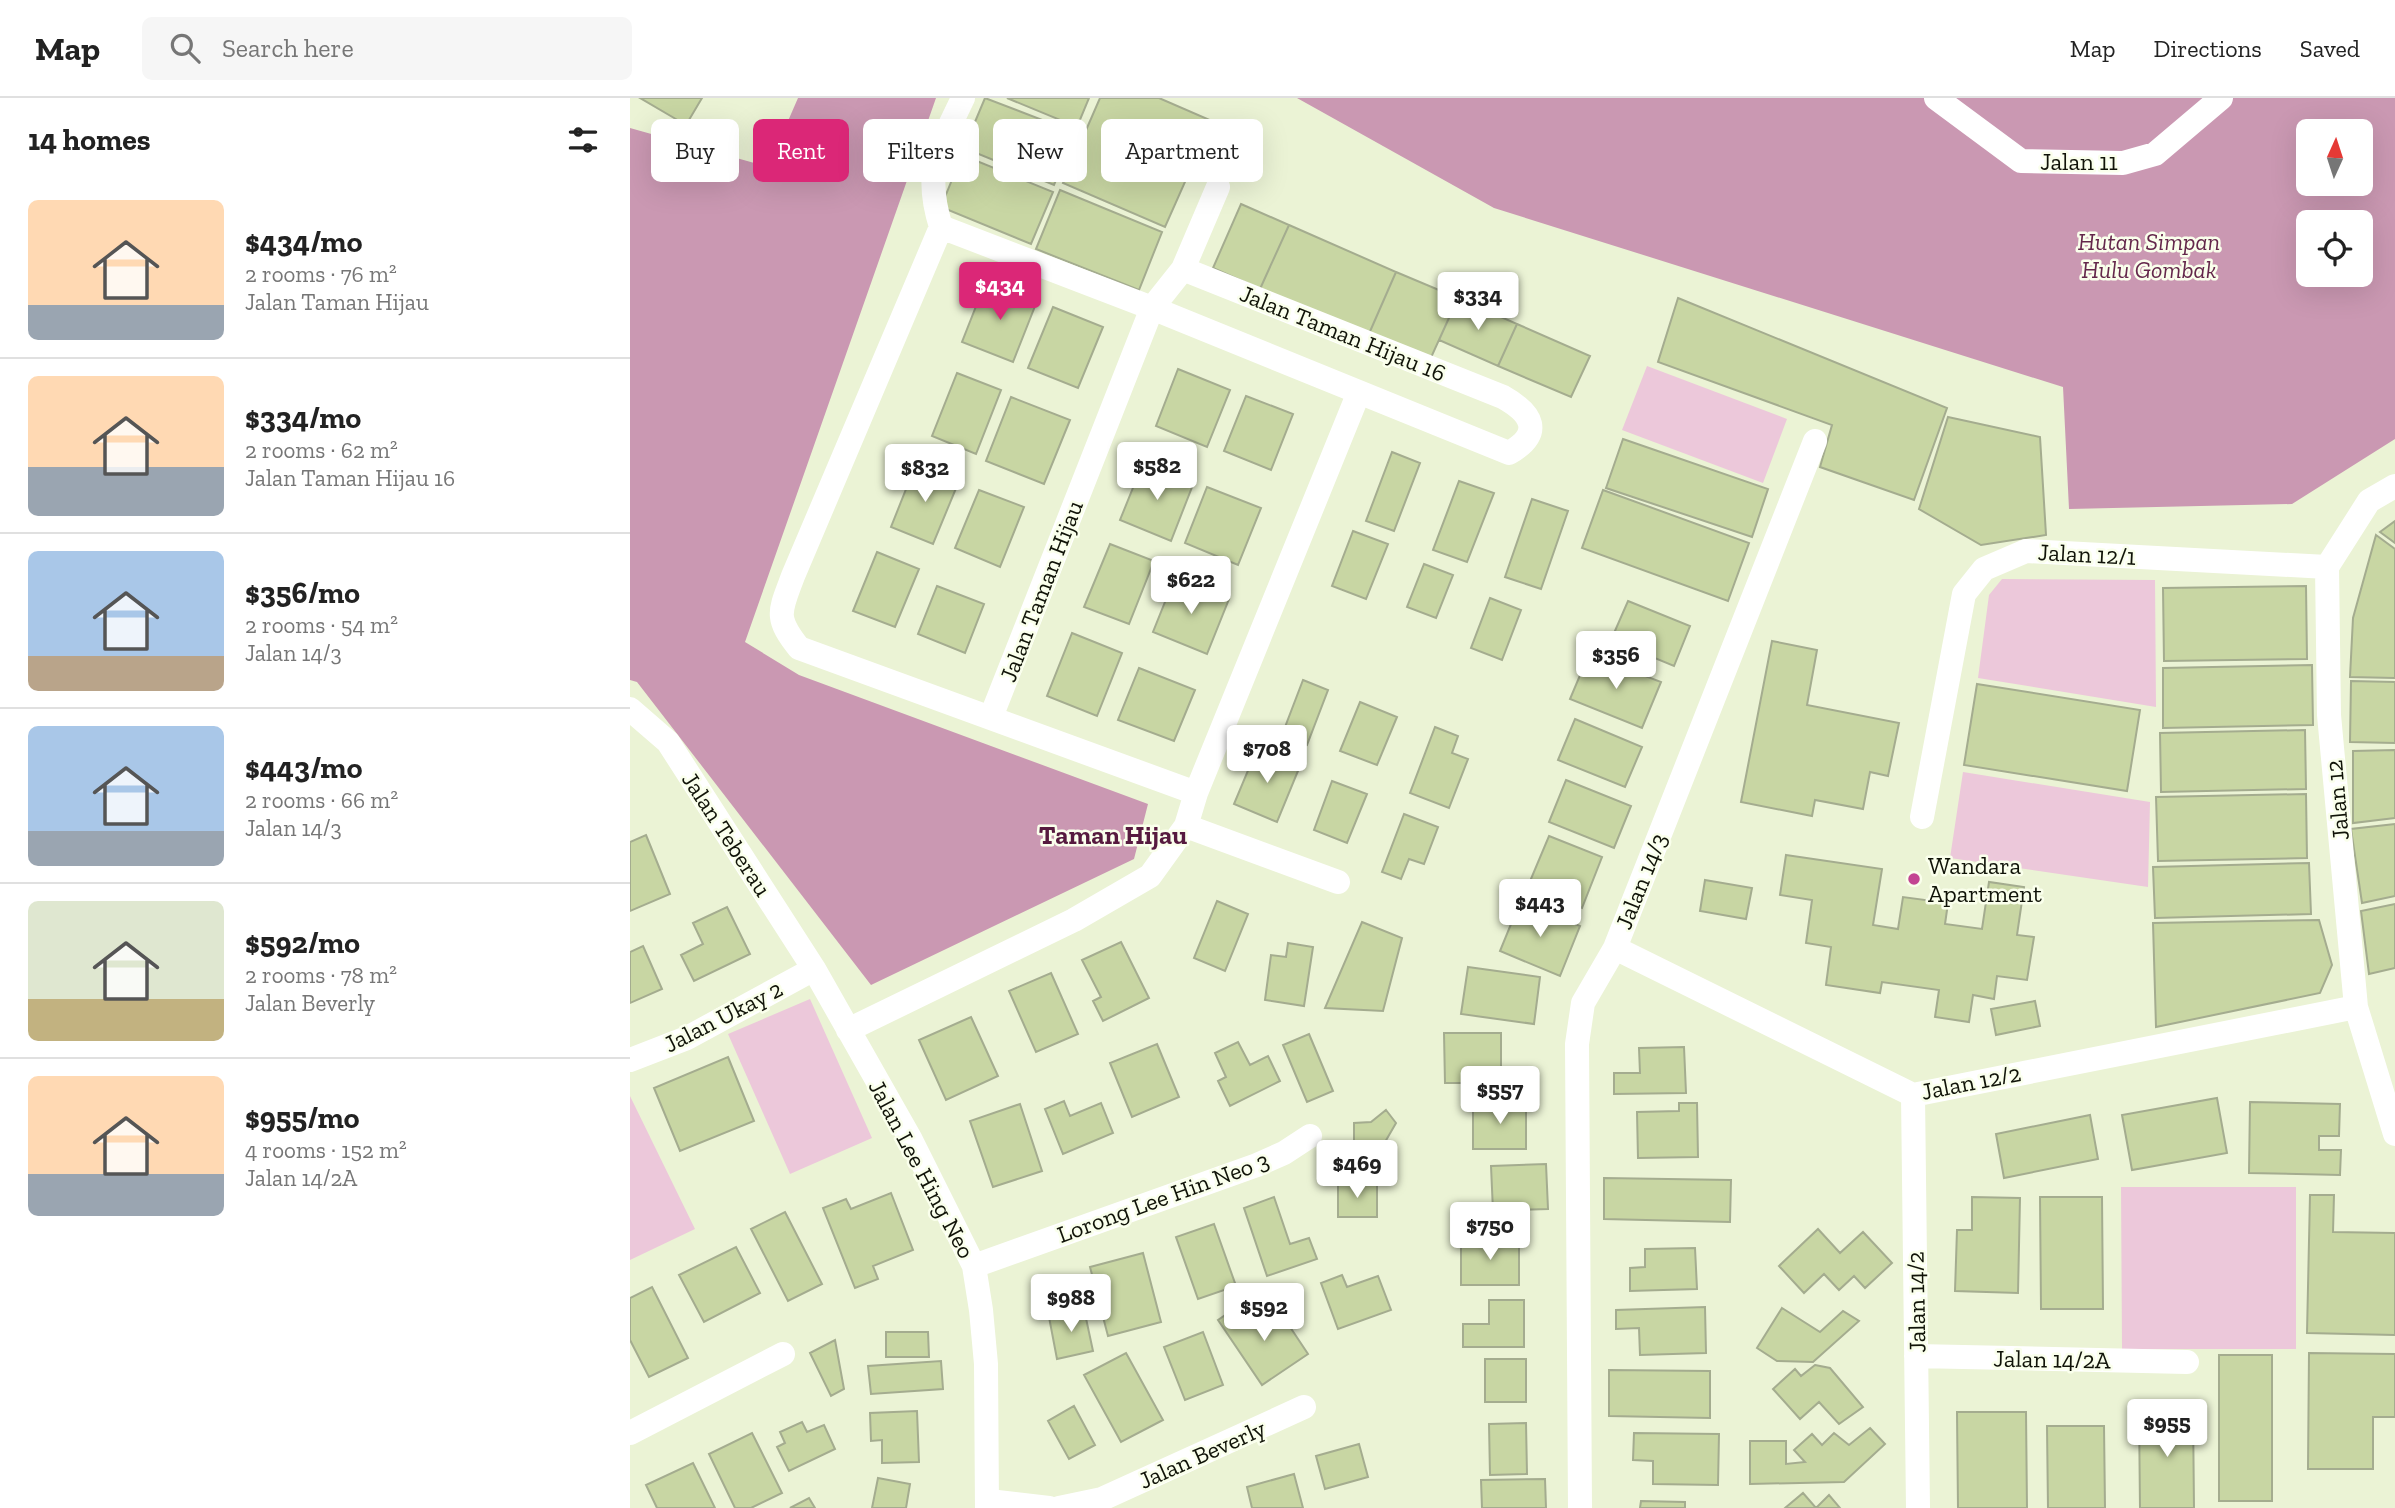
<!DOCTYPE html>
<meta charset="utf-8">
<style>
body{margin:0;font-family:"Zilla Slab",serif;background:#f6f6f6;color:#222;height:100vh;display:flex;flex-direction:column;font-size:26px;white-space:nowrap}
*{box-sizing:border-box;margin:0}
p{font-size:23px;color:#767676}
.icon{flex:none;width:38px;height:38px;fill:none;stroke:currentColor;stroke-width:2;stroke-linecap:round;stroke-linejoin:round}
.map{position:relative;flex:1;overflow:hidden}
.details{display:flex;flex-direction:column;background:#fff;width:630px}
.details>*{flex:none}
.hud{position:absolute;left:21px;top:21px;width:665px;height:63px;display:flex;gap:14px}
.needle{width:46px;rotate:3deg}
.controls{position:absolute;left:1666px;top:21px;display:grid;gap:14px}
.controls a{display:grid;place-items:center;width:77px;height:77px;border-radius:10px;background:#fff;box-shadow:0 7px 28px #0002;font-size:35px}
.price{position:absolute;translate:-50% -60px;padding:0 16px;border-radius:7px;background:#fff;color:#222;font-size:23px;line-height:46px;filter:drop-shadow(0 2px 4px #0008)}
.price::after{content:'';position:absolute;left:50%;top:42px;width:21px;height:16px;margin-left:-10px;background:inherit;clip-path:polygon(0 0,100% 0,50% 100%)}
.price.active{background:#db2777;color:#fff}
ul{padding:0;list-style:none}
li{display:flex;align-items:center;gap:21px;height:175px;padding:0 28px}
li+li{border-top:2px solid #e0e0e0}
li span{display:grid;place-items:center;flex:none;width:196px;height:140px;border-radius:10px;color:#555}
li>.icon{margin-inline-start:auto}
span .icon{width:84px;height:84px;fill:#fffc;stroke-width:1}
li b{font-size:30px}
h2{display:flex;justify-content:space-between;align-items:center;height:84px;padding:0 28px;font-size:30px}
.tag{padding:0 24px;border-radius:10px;background:#fff;box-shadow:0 7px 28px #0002;font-size:24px;line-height:63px}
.tag.active{background:#db2777;color:#fff}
header{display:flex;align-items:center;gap:42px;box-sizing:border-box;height:98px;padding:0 35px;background:#fff;border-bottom:2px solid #e0e0e0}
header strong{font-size:33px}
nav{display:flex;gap:38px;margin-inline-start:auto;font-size:24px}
.search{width:490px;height:63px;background:#f6f6f6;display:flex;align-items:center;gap:18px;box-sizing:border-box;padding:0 24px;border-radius:10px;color:#767676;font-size:26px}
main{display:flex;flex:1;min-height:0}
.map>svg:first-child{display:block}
.green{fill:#ecc8da}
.forest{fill:#ca98b2;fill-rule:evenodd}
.building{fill:#c8d6a3;stroke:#a4ac8f;stroke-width:2}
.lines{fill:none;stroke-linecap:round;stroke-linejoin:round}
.street{stroke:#fff;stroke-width:24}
.poi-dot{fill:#c34492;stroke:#faffec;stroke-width:2.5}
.labels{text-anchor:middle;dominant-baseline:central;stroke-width:5;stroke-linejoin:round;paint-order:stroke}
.street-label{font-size:24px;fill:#101308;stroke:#faffec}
.park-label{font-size:24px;font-style:italic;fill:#64274b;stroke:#faffec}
.poi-label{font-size:24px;fill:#101308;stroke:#faffec;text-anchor:start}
.neighbourhood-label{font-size:26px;font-weight:bold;fill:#561a3f;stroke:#faffec}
</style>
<header>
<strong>Map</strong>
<div class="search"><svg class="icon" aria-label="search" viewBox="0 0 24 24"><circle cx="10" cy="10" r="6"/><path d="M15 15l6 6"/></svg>Search here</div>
<nav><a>Map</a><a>Directions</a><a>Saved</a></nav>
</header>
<main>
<section class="details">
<h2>14 homes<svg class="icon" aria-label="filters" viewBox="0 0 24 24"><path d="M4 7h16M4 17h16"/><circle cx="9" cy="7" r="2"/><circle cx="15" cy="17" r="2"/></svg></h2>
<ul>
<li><span style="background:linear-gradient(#ffd9b3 75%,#9aa5b1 0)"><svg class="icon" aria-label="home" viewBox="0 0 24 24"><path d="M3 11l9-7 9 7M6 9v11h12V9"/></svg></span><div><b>$434/mo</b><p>2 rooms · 76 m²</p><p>Jalan Taman Hijau</p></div></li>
<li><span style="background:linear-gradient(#ffd9b3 65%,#9aa5b1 0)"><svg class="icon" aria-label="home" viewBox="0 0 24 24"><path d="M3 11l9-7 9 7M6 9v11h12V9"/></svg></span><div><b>$334/mo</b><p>2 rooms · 62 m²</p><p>Jalan Taman Hijau 16</p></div></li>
<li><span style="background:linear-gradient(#a9c7e8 75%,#b9a48a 0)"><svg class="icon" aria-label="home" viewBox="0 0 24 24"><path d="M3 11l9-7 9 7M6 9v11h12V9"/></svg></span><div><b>$356/mo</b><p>2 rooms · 54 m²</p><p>Jalan 14/3</p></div></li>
<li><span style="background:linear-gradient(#a9c7e8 75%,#9aa5b1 0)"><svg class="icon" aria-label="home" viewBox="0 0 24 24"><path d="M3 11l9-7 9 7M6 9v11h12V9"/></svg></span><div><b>$443/mo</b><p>2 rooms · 66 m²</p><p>Jalan 14/3</p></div></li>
<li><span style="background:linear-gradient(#dfe7d0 70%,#c2b280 0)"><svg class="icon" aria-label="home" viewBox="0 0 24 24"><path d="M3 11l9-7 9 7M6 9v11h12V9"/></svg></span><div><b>$592/mo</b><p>2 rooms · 78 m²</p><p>Jalan Beverly</p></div></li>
<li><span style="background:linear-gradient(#ffd9b3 70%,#9aa5b1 0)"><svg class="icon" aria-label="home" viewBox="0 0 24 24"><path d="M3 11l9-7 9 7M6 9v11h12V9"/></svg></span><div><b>$955/mo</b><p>4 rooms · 152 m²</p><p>Jalan 14/2A</p></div></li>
</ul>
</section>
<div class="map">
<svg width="1765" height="1410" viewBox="0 0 1765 1410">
<rect width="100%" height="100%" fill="#ebf3d5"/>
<path class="green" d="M 1017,268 L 1157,321 L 1133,385 L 992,332 Z
M 1372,481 L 1525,482 L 1526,609 L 1348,580 L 1359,497 Z
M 1333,674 L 1520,704 L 1518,789 L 1320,760 Z
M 180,901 L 242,1040 L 160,1076 L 98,936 Z
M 0,998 L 65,1131 L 0,1162 Z
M 1491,1089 L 1666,1089 L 1666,1251 L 1492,1251 Z"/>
<path class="forest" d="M 168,0 L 306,0 L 115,544 L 169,577 L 518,706 L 504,761 L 241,887 L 7,584 L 0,582 L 0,30 L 138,69 Z
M 667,0 L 1765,0 L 1765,341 L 1662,406 L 1439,411 L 1433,289 L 864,110 ZM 1678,33 L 1731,33 L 1731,86 L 1678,86 ZM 1678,124 L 1731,124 L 1731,177 L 1678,177 Z"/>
<path class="building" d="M 10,0 L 72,0 L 56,27 Z
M 355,0 L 446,35 L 424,87 L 334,50 Z
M 377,0 L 459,0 L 447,29 Z
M 470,0 L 529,0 L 582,23 L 535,129 L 433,85 Z
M 332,57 L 423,94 L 401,146 L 311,109 Z
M 430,92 L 532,134 L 509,192 L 406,151 Z
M 611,106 L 659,127 L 630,191 L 583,170 Z
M 659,127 L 766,174 L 738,238 L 630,191 Z
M 766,174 L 828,200 L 799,264 L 738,238 Z
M 356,183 L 407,203 L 383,264 L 332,244 Z
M 828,200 L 887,226 L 868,268 L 809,242 Z
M 1048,200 L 1317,310 L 1284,402 L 1190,369 L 1202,327 L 1028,264 Z
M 423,209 L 473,229 L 448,290 L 398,270 Z
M 887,226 L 960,258 L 941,299 L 868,268 Z
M 548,271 L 600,292 L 577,349 L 526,328 Z
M 327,275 L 371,292 L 346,356 L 302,338 Z
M 616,298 L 663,316 L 641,372 L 594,353 Z
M 381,299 L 440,322 L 414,386 L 356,363 Z
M 1318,319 L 1410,339 L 1416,437 L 1351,447 L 1289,411 Z
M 993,341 L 1138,391 L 1122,439 L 976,390 Z
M 762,354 L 790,365 L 764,433 L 736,423 Z
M 513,365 L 564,384 L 541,443 L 490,422 Z
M 286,366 L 329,383 L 303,446 L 261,429 Z
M 829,383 L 864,395 L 837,464 L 803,452 Z
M 577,389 L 631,410 L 608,467 L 555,445 Z
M 349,392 L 394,409 L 370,469 L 325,450 Z
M 973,392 L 1119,445 L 1098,503 L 952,450 Z
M 902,401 L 938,413 L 911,491 L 875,479 Z
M 1765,423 L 1765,445 L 1750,434 Z
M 723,433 L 758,446 L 736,501 L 702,488 Z
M 1746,437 L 1765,451 L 1765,580 L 1720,579 L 1723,520 Z
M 480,446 L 524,463 L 499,526 L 454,509 Z
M 247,454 L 289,471 L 265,529 L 223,513 Z
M 794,466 L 823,477 L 806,520 L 777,509 Z
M 545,479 L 599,501 L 577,556 L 523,534 Z
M 307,488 L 354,506 L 335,555 L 288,536 Z
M 1676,488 L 1677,561 L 1534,563 L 1533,490 Z
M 860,500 L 891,512 L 872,562 L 841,550 Z
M 998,503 L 1060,528 L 1044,568 L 981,542 Z
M 442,535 L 492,555 L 467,618 L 417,598 Z
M 1142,543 L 1187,552 L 1177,607 L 1269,625 L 1258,678 L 1240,674 L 1233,711 L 1185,702 L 1182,718 L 1111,704 Z
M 959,556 L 1031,584 L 1012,630 L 940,601 Z
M 1682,567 L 1683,627 L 1533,630 L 1533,570 Z
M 509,570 L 565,592 L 544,643 L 488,622 Z
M 673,582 L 698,592 L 677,647 L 652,637 Z
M 1721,583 L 1765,584 L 1765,645 L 1720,644 Z
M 1347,586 L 1510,612 L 1497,693 L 1334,667 Z
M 730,604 L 767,619 L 747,667 L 710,653 Z
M 945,621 L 1012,649 L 995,689 L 928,662 Z
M 805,629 L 828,638 L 822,655 L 838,661 L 819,710 L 780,695 Z
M 1675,632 L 1676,691 L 1531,694 L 1530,635 Z
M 627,651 L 670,668 L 647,724 L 604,706 Z
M 1765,652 L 1765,720 L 1723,725 L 1723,653 Z
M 936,682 L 1001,708 L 984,750 L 919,724 Z
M 702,683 L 737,696 L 717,745 L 684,732 Z
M 1676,696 L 1677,760 L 1528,763 L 1526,699 Z
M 774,716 L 808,729 L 794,766 L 779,761 L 771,781 L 752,774 Z
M 1765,726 L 1765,798 L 1732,805 L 1721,731 Z
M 16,737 L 40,796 L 0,813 L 0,744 Z
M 919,738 L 972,759 L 952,810 L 898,788 Z
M 1156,757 L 1252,771 L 1243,827 L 1268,831 L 1273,799 L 1318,805 L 1315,826 L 1352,831 L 1359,784 L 1394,789 L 1387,837 L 1404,839 L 1397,882 L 1367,878 L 1364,901 L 1343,897 L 1339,924 L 1305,919 L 1309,892 L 1252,884 L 1250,895 L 1196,887 L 1201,849 L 1176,845 L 1182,802 L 1150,797 Z
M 1679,765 L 1681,816 L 1525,820 L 1523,769 Z
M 1075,782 L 1122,790 L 1116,821 L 1070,813 Z
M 587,803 L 618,816 L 595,873 L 564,860 Z
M 890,804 L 950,828 L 930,878 L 870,853 Z
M 1765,806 L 1765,870 L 1739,876 L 1731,813 Z
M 97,809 L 120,856 L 64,883 L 51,857 L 73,846 L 63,825 Z
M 1689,822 L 1702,867 L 1690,895 L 1526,929 L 1523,825 Z
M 732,824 L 772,840 L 753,913 L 695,910 Z
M 491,844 L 519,900 L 473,923 L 463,903 L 471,899 L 452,862 Z
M 658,845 L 683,849 L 674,908 L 635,902 L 641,857 L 656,859 Z
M 13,848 L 32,891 L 0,905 L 0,854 Z
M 838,869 L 910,879 L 904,926 L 831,916 Z
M 421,875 L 448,936 L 406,954 L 379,893 Z
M 1405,903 L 1410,928 L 1366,937 L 1361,911 Z
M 341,919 L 368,978 L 316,1002 L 289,942 Z
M 814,935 L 871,935 L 871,985 L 815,985 Z
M 679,936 L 703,993 L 677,1004 L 653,947 Z
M 608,944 L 620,967 L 638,958 L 650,983 L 600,1008 L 588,983 L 596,979 L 585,955 Z
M 527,946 L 549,999 L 502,1019 L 480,965 Z
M 1054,949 L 1056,995 L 984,996 L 984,975 L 1010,975 L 1009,950 Z
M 98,959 L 124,1023 L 50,1053 L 24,990 Z
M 1587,1000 L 1597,1055 L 1502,1072 L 1492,1017 Z
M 434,1003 L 440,1018 L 471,1005 L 483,1035 L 433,1056 L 415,1011 Z
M 1620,1004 L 1710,1006 L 1709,1038 L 1689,1038 L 1689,1052 L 1711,1052 L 1710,1077 L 1619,1075 Z
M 843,1005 L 896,1005 L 896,1051 L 843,1051 Z
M 1049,1005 L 1067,1005 L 1068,1059 L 1008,1060 L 1007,1014 L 1049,1013 Z
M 390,1006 L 412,1073 L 363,1089 L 340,1023 Z
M 756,1012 L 766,1025 L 751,1051 L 724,1051 L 724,1025 L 741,1024 Z
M 1460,1017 L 1468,1061 L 1374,1080 L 1366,1036 Z
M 916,1066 L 918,1111 L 863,1113 L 861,1068 Z
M 974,1080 L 1101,1082 L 1100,1124 L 974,1121 Z
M 708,1086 L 747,1086 L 747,1119 L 708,1119 Z
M 261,1095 L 283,1152 L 243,1168 L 248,1181 L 225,1190 L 193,1110 L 216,1101 L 221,1111 Z
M 1680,1097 L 1704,1097 L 1703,1134 L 1765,1135 L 1765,1237 L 1677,1235 Z
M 644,1099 L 660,1146 L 679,1140 L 687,1161 L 637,1178 L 614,1110 Z
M 1342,1099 L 1390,1100 L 1388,1195 L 1325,1193 L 1327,1132 L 1342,1132 Z
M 1410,1099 L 1472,1099 L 1473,1211 L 1411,1211 Z
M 155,1114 L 192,1186 L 158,1203 L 121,1131 Z
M 584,1126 L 606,1188 L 568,1201 L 546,1139 Z
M 1188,1131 L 1210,1155 L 1233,1134 L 1262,1165 L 1235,1190 L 1224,1178 L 1209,1192 L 1194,1176 L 1174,1195 L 1149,1168 Z
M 889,1140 L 889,1187 L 831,1187 L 831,1141 Z
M 106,1149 L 130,1195 L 74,1224 L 49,1177 Z
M 1065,1150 L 1067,1191 L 1000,1193 L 1000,1170 L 1015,1169 L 1015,1151 Z
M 513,1155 L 531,1224 L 478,1238 L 460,1169 Z
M 712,1177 L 717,1189 L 748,1178 L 761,1212 L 708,1231 L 691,1185 Z
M 22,1189 L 58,1260 L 19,1279 L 0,1242 L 0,1200 Z
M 859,1202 L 894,1202 L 894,1249 L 833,1249 L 833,1226 L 859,1226 Z
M 607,1209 L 617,1225 L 650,1214 L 678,1256 L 632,1287 L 588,1222 Z
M 1075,1209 L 1076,1255 L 1010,1257 L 1009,1230 L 986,1231 L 986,1212 Z
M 1152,1210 L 1190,1234 L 1213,1213 L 1229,1223 L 1183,1264 L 1147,1263 L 1127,1250 Z
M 454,1211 L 463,1253 L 427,1261 L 419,1219 Z
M 256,1234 L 298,1234 L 299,1259 L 256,1259 Z
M 573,1234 L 593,1287 L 555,1302 L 534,1249 Z
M 205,1242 L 214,1291 L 201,1298 L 180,1255 Z
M 496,1255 L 533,1322 L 491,1344 L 454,1277 Z
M 1679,1255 L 1765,1256 L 1765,1319 L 1743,1319 L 1743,1371 L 1678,1371 Z
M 1589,1257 L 1642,1257 L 1642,1403 L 1589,1403 Z
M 855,1261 L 896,1261 L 896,1304 L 855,1304 Z
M 311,1263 L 313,1291 L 241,1296 L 238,1268 Z
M 1185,1267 L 1200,1270 L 1233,1309 L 1209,1326 L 1189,1304 L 1170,1321 L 1143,1291 L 1165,1271 L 1171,1278 Z
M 979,1272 L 1080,1273 L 1080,1320 L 979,1318 Z
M 444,1308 L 465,1347 L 439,1361 L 418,1323 Z
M 1509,1312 L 1563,1312 L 1564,1410 L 1510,1410 Z
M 287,1313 L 289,1364 L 252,1365 L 252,1342 L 241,1343 L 240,1315 Z
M 1327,1314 L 1396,1314 L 1397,1410 L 1328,1410 Z
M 172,1324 L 177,1334 L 194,1327 L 205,1351 L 159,1373 L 147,1349 L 155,1345 L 150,1334 Z
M 896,1325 L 897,1376 L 860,1377 L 859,1326 Z
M 1417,1328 L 1474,1328 L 1475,1410 L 1418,1410 Z
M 1240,1330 L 1255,1346 L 1214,1384 L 1120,1386 L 1120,1343 L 1156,1343 L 1156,1366 L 1175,1364 L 1164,1352 L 1182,1336 L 1192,1347 L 1204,1335 L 1219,1347 Z
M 122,1335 L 152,1395 L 121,1410 L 105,1410 L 79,1356 Z
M 1004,1335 L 1089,1336 L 1088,1387 L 1023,1386 L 1023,1363 L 1003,1362 Z
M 729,1346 L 738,1379 L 695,1391 L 686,1358 Z
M 63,1365 L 85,1410 L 27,1410 L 16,1387 Z
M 664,1376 L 673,1410 L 622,1410 L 617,1389 Z
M 248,1380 L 280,1386 L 276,1410 L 242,1410 Z
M 915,1381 L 916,1410 L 852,1410 L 851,1382 Z
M 1173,1395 L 1186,1410 L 1199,1397 L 1210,1410 L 1155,1410 Z
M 179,1400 L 185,1410 L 160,1410 Z
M 1011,1403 L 1055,1404 L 1055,1410 L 1010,1410 Z"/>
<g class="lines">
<path class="street" d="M 1306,0 L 1391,63 L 1493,65 L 1525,56 L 1591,0
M 311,129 L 522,210 L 879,355 C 913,335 903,316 873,299 L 553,171
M 311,129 L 163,478 C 150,513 144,519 169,550 L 566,695
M 311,129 C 293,72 309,51 333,0
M 1765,388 L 1739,403 L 1697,469 L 1699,617 L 1726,909 L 1765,1036
M 0,611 L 38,644 L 184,871 L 281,1042 L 344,1168 L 351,1212 L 356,1266 L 357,1410
M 361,619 L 522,210 L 553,171 L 588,89
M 1292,719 L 1334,496 L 1354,471 L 1396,453 L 1697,469
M 556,728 L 708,784
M 985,850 L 1283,997 L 1726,909
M 218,932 L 444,822 L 520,778 L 556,728 L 566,695 L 729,294
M 0,962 L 57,940 L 184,871
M 1283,997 L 1288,1410
M 344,1168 L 627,1067 L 654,1055 L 680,1038
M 1286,1258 L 1557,1264
M 0,1335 L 153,1256
M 359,1403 L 419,1410
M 429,1410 L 472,1401 L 674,1309
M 950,1410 L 947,946 L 953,905 L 985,850 L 1185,343"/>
</g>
<circle class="poi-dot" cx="1284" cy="781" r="7"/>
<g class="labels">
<g class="street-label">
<text x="1449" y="63">Jalan 11</text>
<text transform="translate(713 235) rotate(22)">Jalan Taman Hijau 16</text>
<text transform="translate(1457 456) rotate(3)">Jalan 12/1</text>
<text transform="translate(411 493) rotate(-69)">Jalan Taman Hijau</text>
<text transform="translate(1707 702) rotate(-95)">Jalan 12</text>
<text transform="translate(97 736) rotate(57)">Jalan Teberau</text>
<text transform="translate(1011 783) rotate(-68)">Jalan 14/3</text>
<text transform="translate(93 918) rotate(-27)">Jalan Ukay 2</text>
<text transform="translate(1341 984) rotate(-11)">Jalan 12/2</text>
<text transform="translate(292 1071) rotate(62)">Jalan Lee Hing Neo</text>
<text transform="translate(533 1099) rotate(-20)">Lorong Lee Hin Neo 3</text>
<text transform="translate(1286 1204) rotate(-91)">Jalan 14/2</text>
<text transform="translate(1422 1261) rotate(1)">Jalan 14/2A</text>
<text transform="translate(572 1356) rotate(-24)">Jalan Beverly</text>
</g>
<g class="park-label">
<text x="1519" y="143">Hutan Simpan<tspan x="1519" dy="28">Hulu Gombak</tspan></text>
</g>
<g class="poi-label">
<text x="1298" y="767">Wandara<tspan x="1298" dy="28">Apartment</tspan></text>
</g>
<g class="neighbourhood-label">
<text x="483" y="737">Taman Hijau</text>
</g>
</g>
</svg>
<div class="controls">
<a><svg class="needle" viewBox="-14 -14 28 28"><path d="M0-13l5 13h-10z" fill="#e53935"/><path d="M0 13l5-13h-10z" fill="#767676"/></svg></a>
<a><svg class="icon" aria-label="locate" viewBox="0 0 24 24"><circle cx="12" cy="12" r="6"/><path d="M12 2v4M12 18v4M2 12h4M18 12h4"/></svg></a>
</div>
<b class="price active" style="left:370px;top:224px">$434</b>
<b class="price" style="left:848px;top:234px">$334</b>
<b class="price" style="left:527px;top:404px">$582</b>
<b class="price" style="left:295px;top:406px">$832</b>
<b class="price" style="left:561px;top:518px">$622</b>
<b class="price" style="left:986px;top:593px">$356</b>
<b class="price" style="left:637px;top:687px">$708</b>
<b class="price" style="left:910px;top:841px">$443</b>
<b class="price" style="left:870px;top:1028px">$557</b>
<b class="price" style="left:727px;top:1102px">$469</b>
<b class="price" style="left:860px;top:1164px">$750</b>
<b class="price" style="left:441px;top:1236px">$988</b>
<b class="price" style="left:634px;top:1245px">$592</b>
<b class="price" style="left:1537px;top:1361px">$955</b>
<div class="hud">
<a class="tag">Buy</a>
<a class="tag active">Rent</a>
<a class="tag">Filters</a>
<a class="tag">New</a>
<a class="tag">Apartment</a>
</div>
</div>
</main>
